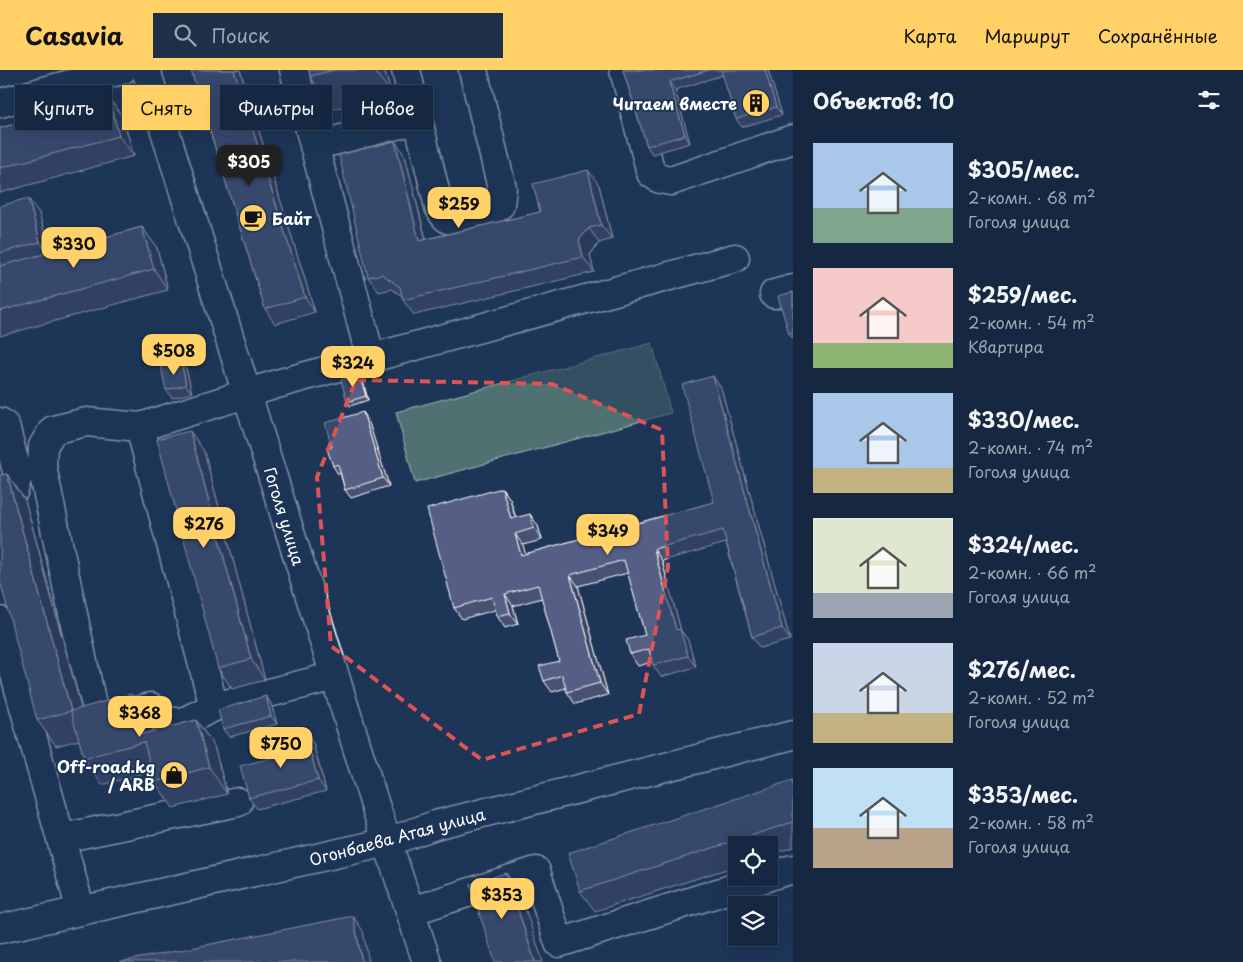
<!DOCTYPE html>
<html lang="ru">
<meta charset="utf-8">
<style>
body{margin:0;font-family:"Playpen Sans",sans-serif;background:#1f3048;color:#f1f3f6;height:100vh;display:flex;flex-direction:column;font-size:19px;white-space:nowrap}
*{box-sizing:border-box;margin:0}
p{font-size:16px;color:#9ea6b1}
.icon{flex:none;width:28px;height:28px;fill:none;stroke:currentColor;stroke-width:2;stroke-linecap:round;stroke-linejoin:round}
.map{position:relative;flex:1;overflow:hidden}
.side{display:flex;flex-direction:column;background:#162841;width:450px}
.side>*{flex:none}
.hud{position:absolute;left:15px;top:15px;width:475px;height:45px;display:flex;gap:10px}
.tools{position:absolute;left:728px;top:766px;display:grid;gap:10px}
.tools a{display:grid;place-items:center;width:50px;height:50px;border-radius:0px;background:#162841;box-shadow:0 5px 20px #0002,0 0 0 1px #35445a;font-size:25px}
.price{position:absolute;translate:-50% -42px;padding:0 11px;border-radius:10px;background:#ffd166;color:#111;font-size:16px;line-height:32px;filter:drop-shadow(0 1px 2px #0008)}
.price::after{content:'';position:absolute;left:50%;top:30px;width:15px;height:11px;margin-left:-8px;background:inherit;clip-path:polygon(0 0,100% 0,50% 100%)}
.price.current{background:#222;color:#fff}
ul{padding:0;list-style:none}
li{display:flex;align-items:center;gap:15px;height:125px;padding:0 20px}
li span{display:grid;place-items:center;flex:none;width:140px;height:100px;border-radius:0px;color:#555}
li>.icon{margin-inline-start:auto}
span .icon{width:60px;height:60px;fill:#fffc;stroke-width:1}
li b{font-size:21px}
h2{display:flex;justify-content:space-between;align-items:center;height:60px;padding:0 20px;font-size:21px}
.tag{padding:0 18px;border-radius:0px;background:#162841;box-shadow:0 5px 20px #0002,0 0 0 1px #35445a;font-size:18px;line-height:45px}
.tag.current{background:#ffd166;color:#111}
header{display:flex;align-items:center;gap:30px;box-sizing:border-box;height:70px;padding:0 25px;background:#ffd166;color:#111}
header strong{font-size:24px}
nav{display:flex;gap:28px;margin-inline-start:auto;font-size:18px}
.search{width:350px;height:45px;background:#1f3048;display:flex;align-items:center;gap:12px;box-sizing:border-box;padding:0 18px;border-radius:0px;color:#9ea6b1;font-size:19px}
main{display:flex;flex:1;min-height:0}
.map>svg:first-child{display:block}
.green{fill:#507171;stroke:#a8b8b8}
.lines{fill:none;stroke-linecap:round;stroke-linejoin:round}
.minor-casing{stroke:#fff;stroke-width:31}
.minor{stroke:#1d3557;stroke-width:28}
.wall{fill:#485172;stroke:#fff}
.shaded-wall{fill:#3b425d;stroke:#fff}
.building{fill:#545e85;stroke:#fff}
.marked{fill:none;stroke:#de5353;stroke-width:4;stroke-dasharray:10 6;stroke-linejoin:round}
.labels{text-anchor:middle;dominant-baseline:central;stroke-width:4;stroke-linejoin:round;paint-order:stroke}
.poi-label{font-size:16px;font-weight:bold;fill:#fff;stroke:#1d3557;text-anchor:end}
.street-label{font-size:16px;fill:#fff;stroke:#1d3557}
</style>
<header>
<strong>Casavia</strong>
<div class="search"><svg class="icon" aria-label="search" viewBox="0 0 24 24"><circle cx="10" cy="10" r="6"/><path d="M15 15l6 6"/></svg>Поиск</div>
<nav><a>Карта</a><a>Маршрут</a><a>Сохранённые</a></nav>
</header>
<main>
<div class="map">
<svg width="793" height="892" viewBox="0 0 793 892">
<rect width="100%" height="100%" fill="#1d3557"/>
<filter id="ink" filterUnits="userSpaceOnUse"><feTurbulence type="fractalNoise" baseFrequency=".02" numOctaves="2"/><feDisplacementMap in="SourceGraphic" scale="10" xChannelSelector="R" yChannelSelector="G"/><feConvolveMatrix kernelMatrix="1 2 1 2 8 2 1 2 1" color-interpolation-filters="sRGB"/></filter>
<g filter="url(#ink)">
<path class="green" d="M 652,273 L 671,343 L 415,413 L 396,342 Z"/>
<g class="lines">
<defs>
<path id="minor" d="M 146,0 L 375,735 L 427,892
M 294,0 L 371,289
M 406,0 L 439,137 C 441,141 444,147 448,149 C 464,157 489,145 500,135 L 502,118 L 473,0
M 624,0 L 651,103 L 660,109 L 671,111 L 793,69
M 0,33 L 122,0
M 314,76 L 416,50
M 774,224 L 793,219
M 0,352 L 5,356 L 18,405 L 14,420 L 0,428
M 140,357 L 86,352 L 53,360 L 43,376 L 42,396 L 92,635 L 100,646 L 112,647 L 151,637 L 168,652 L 183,652 L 214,637 L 140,357 L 277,314 L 735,188
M 0,551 L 81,841
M 214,637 L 335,606
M 62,768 L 238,732
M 769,806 L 793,799
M 411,841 L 536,801 L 559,873 L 765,808
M 0,859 L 388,772 L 435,755 L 793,665"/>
</defs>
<use href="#minor" class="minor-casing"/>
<use href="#minor" class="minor"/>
</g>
<path class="wall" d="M 191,0 L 240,0 L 315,242 L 275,254 L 265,239 Z
M 309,0 L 384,0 L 391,23 L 333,39 L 310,6 Z
M 623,0 L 768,0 L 782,45 L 742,57 L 736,49 L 723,5 L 675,20 L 690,73 L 652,84 L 647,76 Z
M 109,28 L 123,48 L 134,86 L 0,123 L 0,58 Z
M 395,71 L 405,86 L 426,169 L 540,142 L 599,115 L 612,169 L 599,173 L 590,185 L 594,202 L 414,245 L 403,230 L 402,226 L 392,219 L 379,222 L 368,207 Z
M 0,136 L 39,143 L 50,183 L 142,157 L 157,178 L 168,220 L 0,266 Z
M 793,222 L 793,269 L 789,264 Z
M 181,291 L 186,299 L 192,323 L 172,328 L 166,320 Z
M 359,304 L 362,308 L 368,330 L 350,336 L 347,332 Z
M 721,318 L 790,570 L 760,578 L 752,567 L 726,473 L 662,491 L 681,561 L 688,570 L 696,597 L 661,607 L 653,595 L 652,592 L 638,596 L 630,584 L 645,565 L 628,503 L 578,516 L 608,625 L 575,634 L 567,622 L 566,618 L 552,622 L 544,611 L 559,591 L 542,528 L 513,536 L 518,554 L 505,558 L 497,546 L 495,540 L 462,549 L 454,538 L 502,418 L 510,429 L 516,448 L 538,456 L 542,470 L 523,475 L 525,484 L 714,432 Z
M 363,342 L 368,350 L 389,416 L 351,428 L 345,420 L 340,403 L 338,404 L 333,396 L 332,377 Z
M 204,381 L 265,610 L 232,619 L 218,598 Z
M 7,404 L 25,430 L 82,638 L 150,651 L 153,662 L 196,650 L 214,676 L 227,724 L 173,738 L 155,712 L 152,701 L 102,715 L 84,688 L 79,670 L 56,676 L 37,650 Z
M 266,626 L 271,634 L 277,654 L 229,667 L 223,659 Z
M 305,662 L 313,673 L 326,721 L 257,739 L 249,728 L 289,683 Z
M 793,710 L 793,777 L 769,785 L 769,775 L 736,775 L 736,796 L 595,841 L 580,821 Z"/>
<path class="shaded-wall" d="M 234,0 L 240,0 L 315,242 L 305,227 Z
M 374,0 L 384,0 L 391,23 Z
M 765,0 L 768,0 L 782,45 L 776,37 Z
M 669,12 L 675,20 L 690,73 L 685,65 Z
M 109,28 L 123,48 L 134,86 L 119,66 Z
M 395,71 L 405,86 L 430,186 L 419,171 Z
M 588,100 L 599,115 L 612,169 L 601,155 Z
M 28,128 L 39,143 L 51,187 L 40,172 Z
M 142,157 L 157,178 L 168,220 L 154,199 Z
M 589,158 L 599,173 L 590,185 L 594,202 L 583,187 L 579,170 Z
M 181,291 L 186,299 L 192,323 L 186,315 Z
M 359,304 L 362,308 L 368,330 L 366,326 Z
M 713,306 L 721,318 L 790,570 L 782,558 Z
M 363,342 L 368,350 L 389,416 L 383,408 Z
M 190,361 L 204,381 L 265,610 L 251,589 Z
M 7,404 L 25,430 L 89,667 L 71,641 Z
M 502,418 L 510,429 L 519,461 L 511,449 Z
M 530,444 L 538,456 L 542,470 L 534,458 Z
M 515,464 L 523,475 L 529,497 L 521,485 Z
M 654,479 L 662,491 L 681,561 L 688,570 L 696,597 L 688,586 L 676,560 Z
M 570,505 L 578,516 L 608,625 L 600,613 Z
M 505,524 L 513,536 L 518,554 L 510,543 Z
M 131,624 L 150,651 L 161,691 L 142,664 Z
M 266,626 L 271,634 L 277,654 L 271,646 Z
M 196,650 L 214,676 L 227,724 L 209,697 Z
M 305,662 L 313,673 L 326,721 L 318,710 Z
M 506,803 L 520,823 L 543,892 L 535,892 Z
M 353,846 L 363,861 L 369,892 L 362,892 Z"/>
<path class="building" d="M 191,0 L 234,0 L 305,227 L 265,239 Z
M 309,0 L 334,0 L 310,6 Z
M 623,0 L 709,0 L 669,12 L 685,65 L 647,76 Z
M 721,0 L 765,0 L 776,37 L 736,49 Z
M 109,28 L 119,66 L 0,98 L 0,58 Z
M 395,71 L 419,171 L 540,142 L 533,114 L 588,100 L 601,155 L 589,158 L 579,170 L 583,187 L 403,230 L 400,217 L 382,204 L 368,207 L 339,85 Z
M 28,128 L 40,172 L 0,183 L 0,136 Z
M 142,157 L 154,199 L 0,241 L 0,196 Z
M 793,222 L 793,263 L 789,264 L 778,226 Z
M 181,291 L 186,315 L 166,320 L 161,296 Z
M 359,304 L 366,326 L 347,332 L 341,310 Z
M 713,306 L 782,558 L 752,567 L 723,460 L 654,479 L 676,560 L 680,559 L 688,586 L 653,595 L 649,579 L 630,584 L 626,570 L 645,565 L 624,490 L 570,505 L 600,613 L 567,622 L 562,605 L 544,611 L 539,596 L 559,591 L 538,515 L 505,524 L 510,543 L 497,546 L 492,527 L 454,538 L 427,439 L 502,418 L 511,449 L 530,444 L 534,458 L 515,464 L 521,485 L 714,432 L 682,315 Z
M 363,342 L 383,408 L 345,420 L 338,394 L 333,396 L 327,379 L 332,377 L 325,353 Z
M 190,361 L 251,589 L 218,598 L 157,369 Z
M 7,404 L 71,641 L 37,650 L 0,511 L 0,405 Z
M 131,624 L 142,664 L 196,650 L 209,697 L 155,712 L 144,672 L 84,688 L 71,641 Z
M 266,626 L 271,646 L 223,659 L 218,640 Z
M 305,662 L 318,710 L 249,728 L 240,696 L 289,683 L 285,667 Z
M 793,710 L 793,752 L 580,821 L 568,783 Z
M 506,803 L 535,892 L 495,892 L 470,814 Z
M 353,846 L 362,892 L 120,892 Z"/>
</g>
<path d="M0 0H793V892H0ZM 356,310 L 552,314 L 662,360 L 668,497 L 639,644 L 482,690 L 331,576 L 317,407 Z" fill="#1d3557" fill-opacity=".55" fill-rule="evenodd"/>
<path class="marked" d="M 356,310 L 552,314 L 662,360 L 668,497 L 639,644 L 482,690 L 331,576 L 317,407 Z"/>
<defs>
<symbol id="building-disc" viewBox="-11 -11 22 22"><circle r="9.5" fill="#ffd166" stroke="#1d3557"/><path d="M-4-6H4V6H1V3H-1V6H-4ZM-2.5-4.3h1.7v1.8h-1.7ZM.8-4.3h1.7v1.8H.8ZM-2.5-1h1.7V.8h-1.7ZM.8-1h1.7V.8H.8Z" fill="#111"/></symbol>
<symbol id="cafe-disc" viewBox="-11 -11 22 22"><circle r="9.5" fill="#ffd166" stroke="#1d3557"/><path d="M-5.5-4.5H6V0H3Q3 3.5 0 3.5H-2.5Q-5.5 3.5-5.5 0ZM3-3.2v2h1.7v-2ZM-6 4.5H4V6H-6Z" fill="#111"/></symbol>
<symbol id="shop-disc" viewBox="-11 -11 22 22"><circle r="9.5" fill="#ffd166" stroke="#1d3557"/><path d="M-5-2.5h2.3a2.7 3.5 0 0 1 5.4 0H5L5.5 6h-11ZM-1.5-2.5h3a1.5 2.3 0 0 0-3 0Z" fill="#111"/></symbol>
</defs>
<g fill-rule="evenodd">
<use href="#building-disc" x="740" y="17" width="32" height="32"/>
<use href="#cafe-disc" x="237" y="132" width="32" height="32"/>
<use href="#shop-disc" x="158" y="689" width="32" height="32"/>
</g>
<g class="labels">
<g class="poi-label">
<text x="737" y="33">Читаем вместе</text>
<text x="272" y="148" text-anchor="start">Байт</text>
<text x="155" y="696">Off-road.kg<tspan x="155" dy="18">/ ARB</tspan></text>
</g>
<g class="street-label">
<text transform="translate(285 446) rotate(73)">Гоголя улица</text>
<text transform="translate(397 766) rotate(-15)">Огонбаева Атая улица</text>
</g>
</g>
</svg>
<div class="tools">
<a><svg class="icon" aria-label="locate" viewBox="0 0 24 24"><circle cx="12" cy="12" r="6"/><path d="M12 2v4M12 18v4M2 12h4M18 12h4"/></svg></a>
<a><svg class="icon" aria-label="layers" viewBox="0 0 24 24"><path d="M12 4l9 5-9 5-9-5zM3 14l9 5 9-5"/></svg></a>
</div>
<b class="price current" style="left:249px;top:117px">$305</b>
<b class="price" style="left:459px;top:159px">$259</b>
<b class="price" style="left:74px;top:199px">$330</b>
<b class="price" style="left:174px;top:306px">$508</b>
<b class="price" style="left:353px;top:318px">$324</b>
<b class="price" style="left:204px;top:479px">$276</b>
<b class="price" style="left:608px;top:486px">$349</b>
<b class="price" style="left:140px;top:668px">$368</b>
<b class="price" style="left:281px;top:699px">$750</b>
<b class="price" style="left:502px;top:850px">$353</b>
<div class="hud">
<a class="tag">Купить</a>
<a class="tag current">Снять</a>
<a class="tag">Фильтры</a>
<a class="tag">Новое</a>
</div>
</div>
<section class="side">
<h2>Объектов: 10<svg class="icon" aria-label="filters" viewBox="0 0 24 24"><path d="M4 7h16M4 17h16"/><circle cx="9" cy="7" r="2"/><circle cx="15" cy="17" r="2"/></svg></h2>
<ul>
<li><span style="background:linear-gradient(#a9c7e8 65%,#7fa58c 0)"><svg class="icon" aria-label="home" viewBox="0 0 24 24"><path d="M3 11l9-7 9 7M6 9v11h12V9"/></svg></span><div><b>$305/мес.</b><p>2-комн. · 68 m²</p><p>Гоголя улица</p></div></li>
<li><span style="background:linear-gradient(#f6c9c9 75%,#8fb573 0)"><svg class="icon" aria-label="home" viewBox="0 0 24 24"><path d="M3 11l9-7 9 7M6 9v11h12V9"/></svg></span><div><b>$259/мес.</b><p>2-комн. · 54 m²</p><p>Квартира</p></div></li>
<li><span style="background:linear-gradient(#a9c7e8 75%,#c2b280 0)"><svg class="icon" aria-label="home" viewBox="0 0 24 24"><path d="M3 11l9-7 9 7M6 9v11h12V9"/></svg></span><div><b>$330/мес.</b><p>2-комн. · 74 m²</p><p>Гоголя улица</p></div></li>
<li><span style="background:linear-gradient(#dfe7d0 75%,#9aa5b1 0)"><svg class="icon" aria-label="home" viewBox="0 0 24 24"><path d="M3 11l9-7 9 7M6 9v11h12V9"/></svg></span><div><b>$324/мес.</b><p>2-комн. · 66 m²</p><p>Гоголя улица</p></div></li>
<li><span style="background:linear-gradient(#c9d6e8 70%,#c2b280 0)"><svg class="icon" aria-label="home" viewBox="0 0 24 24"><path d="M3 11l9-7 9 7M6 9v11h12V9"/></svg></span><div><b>$276/мес.</b><p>2-комн. · 52 m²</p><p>Гоголя улица</p></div></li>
<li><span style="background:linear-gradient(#bfe0f5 60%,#b9a48a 0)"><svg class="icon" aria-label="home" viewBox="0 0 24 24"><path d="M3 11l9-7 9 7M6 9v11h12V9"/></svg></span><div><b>$353/мес.</b><p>2-комн. · 58 m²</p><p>Гоголя улица</p></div></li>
</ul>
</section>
</main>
